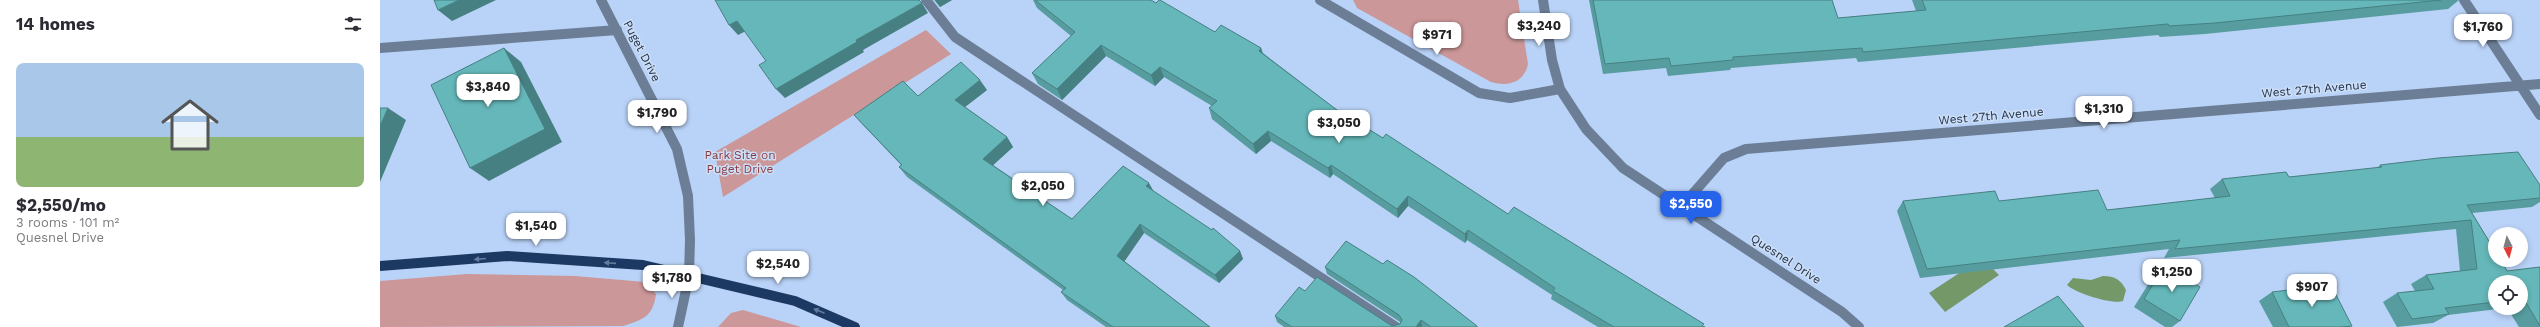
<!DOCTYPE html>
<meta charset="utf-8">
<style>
body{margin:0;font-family:"Work Sans",sans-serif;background:#f2f2f3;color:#2b2b33;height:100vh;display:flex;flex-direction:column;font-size:15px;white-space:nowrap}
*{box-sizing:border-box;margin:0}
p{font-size:13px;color:#7c7c81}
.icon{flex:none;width:22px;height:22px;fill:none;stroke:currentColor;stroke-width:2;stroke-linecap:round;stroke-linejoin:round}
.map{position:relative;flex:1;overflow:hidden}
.details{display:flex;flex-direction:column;background:#fff;width:380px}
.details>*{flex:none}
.needle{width:26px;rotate:174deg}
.fabs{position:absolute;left:2108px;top:227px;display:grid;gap:8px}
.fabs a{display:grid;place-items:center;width:40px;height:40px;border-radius:50%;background:#fff;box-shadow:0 2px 6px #0003;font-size:20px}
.price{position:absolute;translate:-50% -34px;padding:0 9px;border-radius:8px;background:#fff;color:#222;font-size:13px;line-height:26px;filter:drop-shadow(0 1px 2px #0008)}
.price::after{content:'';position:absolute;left:50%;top:24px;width:12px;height:9px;margin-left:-6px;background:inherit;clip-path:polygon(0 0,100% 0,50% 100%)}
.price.current{background:#2563eb;color:#fff}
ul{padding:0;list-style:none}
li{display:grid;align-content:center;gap:8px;height:212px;padding:0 16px}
li span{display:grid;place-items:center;height:124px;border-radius:8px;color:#555}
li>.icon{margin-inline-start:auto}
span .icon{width:72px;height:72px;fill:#fffc;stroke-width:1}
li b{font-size:17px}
h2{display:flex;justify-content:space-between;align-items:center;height:48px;padding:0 16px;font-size:17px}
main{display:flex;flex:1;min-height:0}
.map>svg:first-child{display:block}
.green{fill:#cb9798}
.water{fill:#759868}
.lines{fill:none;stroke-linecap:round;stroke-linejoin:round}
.minor{stroke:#6c7e96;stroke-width:10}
.major{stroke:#1c3963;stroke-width:10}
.wall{fill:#579d9f}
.shaded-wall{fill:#478082}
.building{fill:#65b7b9;stroke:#478082}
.oneway{fill:#637b9e}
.labels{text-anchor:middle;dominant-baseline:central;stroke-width:3;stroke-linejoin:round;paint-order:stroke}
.street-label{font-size:12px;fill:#22324a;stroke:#cddff7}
.park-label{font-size:12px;fill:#8a3a41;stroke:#cddff7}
</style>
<main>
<section class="details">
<h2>14 homes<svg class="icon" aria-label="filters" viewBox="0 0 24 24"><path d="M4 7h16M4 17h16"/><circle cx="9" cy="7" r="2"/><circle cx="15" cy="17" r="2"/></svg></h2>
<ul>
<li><span style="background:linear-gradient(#a9c7e8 60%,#8fb573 0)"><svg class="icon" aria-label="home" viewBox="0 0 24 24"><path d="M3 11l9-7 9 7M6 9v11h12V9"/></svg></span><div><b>$2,550/mo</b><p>3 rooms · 101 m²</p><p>Quesnel Drive</p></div></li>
</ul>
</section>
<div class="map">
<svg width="2160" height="327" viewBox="0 0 2160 327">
<rect width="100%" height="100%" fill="#b9d2f7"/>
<path class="green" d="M 973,0 L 1138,0 L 1148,64 C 1144,83 1128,87 1111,82 L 977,8 Z
M 546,30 L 571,54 L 343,197 L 335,152 Z
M 87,274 L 195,276 L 265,282 L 276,294 C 273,317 262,320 243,326 L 0,327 L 0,281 Z
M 363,310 L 421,327 L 338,327 L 351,313 Z"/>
<path class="water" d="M 1602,258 L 1619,275 L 1565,312 L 1549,293 Z
M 1723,276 C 1735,276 1741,280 1746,290 L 1743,301 C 1733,305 1695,293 1687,285 L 1693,278 L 1711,280 Z"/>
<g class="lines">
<path class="minor" d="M 221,0 L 297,149 L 308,196 L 310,240 L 309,276 L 298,327
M 546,0 L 575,37 L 1016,327
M 940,0 L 1099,93 L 1130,98 L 1180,89
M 1163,0 L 1172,60 L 1180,89 L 1206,129 L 1243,168 L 1462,312 L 1479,327
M 2084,0 L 2160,115
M 0,48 L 237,30
M 1302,206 L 1344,158 L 1366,149 L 2160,84"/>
<path class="major" d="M 0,266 L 127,256 L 263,265 L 415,301 L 475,327"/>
</g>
<path class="wall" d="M 554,0 L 572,0 L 560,7 Z
M 653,0 L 771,0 L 776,3 L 835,32 L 881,48 L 883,53 L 957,110 L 1128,214 L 1325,327 L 1218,327 L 1171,299 L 1172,295 L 1087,240 L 1085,243 L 1028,206 L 1018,218 L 953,174 L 950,178 L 891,141 L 876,154 L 832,119 L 829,108 L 832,106 L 784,77 L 775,86 L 726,56 L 682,100 L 658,84 L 652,73 L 691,36 L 657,8 Z
M 1209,0 L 1452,0 L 1458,18 L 1536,11 L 1532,0 L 2079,0 L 2068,9 L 1825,34 L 1780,37 L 1778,35 L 1478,62 L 1476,58 L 1351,68 L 1350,70 L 1288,76 L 1286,68 L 1223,74 Z
M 607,90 L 585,107 L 627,137 L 633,147 L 613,165 L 692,219 L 773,191 L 860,251 L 863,259 L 839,283 L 764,233 L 744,261 L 830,327 L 726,327 L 687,300 L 681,292 L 683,290 L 527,177 L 519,167 L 521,165 L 483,125 L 474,115 Z
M 2000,165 L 2160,198 L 2160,202 L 2152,207 L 2092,213 L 2127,271 L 2160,267 L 2160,327 L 2139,327 L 2127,308 L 2141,308 L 2141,282 L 2115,282 L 2115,308 L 2126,308 L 2068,315 L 2053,323 L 2017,327 L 2003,302 L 2017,293 L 2035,291 L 2031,284 L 2046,275 L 2080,271 L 2076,229 L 1784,258 L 1789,249 L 1540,278 L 1517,211 L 1523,201 L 1619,201 L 1727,210 L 1835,198 L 1830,189 L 1842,179 L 1909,177 L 1997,168 Z
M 1784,266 L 1800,321 L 1792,327 L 1785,327 L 1754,307 L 1774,275 Z
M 945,267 L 1097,327 L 904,327 L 897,322 L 895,316 L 925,291 L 1012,326 L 1020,324 L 1020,322 L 947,274 Z
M 1892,292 L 1972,326 L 1970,327 L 1893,327 L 1879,301 Z"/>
<path class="shaded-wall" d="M 79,0 L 116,0 L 72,21 L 58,10 Z
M 555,0 L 572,0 L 560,7 Z
M 542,3 L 548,13 L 483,50 L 484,52 L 405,98 L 396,89 L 476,40 Z
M 357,21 L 366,31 L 358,35 L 349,25 Z
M 721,45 L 726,56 L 682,100 L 677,89 Z
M 124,48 L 141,62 L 182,142 L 109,181 L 90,168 Z
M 881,48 L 884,59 L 879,51 Z
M 780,67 L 784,77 L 775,86 L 771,75 Z
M 600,80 L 607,90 L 581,110 L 575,100 Z
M 8,108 L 26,120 L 0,182 L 0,126 Z
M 888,131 L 891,141 L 876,154 L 873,144 Z
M 627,137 L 633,147 L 610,168 L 603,159 Z
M 951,165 L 953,174 L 950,178 L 948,168 Z
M 769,183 L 774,192 L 766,186 Z
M 1028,196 L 1028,206 L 1018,218 L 1017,209 Z
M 760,224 L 764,233 L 742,265 L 737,256 Z
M 1088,230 L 1087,240 L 1085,243 L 1085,234 Z
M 860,251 L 863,259 L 839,283 L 835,275 Z
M 1041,320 L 1042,327 L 1036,327 Z"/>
<path class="building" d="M 54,0 L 79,0 L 58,10 Z
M 335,0 L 539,0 L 542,3 L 476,40 L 477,42 L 396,89 L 379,65 L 386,61 L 357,21 L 349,25 Z
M 655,0 L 771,0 L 776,3 L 779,0 L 780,0 L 835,32 L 841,25 L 881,48 L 879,51 L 957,110 L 1003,138 L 1006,134 L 1128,214 L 1134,207 L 1324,324 L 1322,326 L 1325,327 L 1234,327 L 1173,291 L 1175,288 L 1088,230 L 1085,234 L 1028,196 L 1017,209 L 951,165 L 948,168 L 888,131 L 873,144 L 829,108 L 837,101 L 780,67 L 771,75 L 721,45 L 677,89 L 652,73 L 695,32 Z
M 1213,0 L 1452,0 L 1458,18 L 1546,10 L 1542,0 L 2061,0 L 1835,23 L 1789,26 L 1788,24 L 1483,52 L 1482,48 L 1353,57 L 1353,60 L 1291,66 L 1289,58 L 1225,64 Z
M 124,48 L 165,129 L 90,168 L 51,85 Z
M 581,62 L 600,80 L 575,100 L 627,137 L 603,159 L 668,203 L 692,219 L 743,166 L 769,183 L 766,186 L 832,230 L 833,228 L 860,251 L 835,275 L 760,224 L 737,256 L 830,327 L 733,327 L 681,292 L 686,288 L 519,167 L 522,165 L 474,115 L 523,81 L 538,96 Z
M 0,108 L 8,108 L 0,126 Z
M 2138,152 L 2160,185 L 2160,198 L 2087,205 L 2115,251 L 2115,260 L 2121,260 L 2127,271 L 2160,267 L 2160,326 L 2144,299 L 2141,300 L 2141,282 L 2115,282 L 2115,302 L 2065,308 L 2069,314 L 2032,319 L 2017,293 L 2054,289 L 2046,275 L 2097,269 L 2091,220 L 1795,249 L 1800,240 L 1547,269 L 1523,201 L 1615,191 L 1619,201 L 1718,190 L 1727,210 L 1850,196 L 1842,179 L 1906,172 L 1909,177 L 2002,167 L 2000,165 L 2058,158 Z
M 966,241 L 1003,264 L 1007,260 L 1034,277 L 1097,326 L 1097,327 L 1051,327 L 1041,320 L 1036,327 L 912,327 L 895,316 L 919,287 L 925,291 L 937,277 L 1012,326 L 1020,324 L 1022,320 L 1019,315 L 945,267 Z
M 1784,266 L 1820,287 L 1800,321 L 1764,299 Z
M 1951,285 L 1972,326 L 1960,327 L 1909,327 L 1892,292 Z
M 1678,296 L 1704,327 L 1624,327 Z"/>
<defs><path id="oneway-solid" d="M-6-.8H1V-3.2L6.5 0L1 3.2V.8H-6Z"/></defs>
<g class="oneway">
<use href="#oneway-solid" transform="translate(100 259) rotate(175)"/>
<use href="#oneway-solid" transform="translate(230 263) rotate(-176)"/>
<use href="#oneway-solid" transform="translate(439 311) rotate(-157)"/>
</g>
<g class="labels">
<g class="street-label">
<text transform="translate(262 51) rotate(63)">Puget Drive</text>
<text transform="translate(1934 89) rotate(-5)">West 27th Avenue</text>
<text transform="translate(1611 116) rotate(-5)">West 27th Avenue</text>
<text transform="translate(1406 259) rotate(33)">Quesnel Drive</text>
</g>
<g class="park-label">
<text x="360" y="155">Park Site on<tspan x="360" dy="14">Puget Drive</tspan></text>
</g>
</g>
</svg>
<div class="fabs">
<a><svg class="needle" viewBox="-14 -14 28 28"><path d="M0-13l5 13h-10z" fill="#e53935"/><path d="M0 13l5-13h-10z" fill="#7c7c81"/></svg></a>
<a><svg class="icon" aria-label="locate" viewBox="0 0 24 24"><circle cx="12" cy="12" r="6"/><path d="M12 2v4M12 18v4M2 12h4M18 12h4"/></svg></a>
</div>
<b class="price" style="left:1159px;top:47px">$3,240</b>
<b class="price" style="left:2103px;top:48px">$1,760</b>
<b class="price" style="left:1057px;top:56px">$971</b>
<b class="price" style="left:108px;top:108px">$3,840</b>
<b class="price" style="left:1724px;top:130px">$1,310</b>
<b class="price" style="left:277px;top:134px">$1,790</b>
<b class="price" style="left:959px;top:144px">$3,050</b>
<b class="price" style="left:663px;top:207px">$2,050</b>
<b class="price current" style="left:1311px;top:225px">$2,550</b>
<b class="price" style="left:156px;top:247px">$1,540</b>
<b class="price" style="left:398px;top:285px">$2,540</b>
<b class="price" style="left:1792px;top:293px">$1,250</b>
<b class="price" style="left:292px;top:299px">$1,780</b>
<b class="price" style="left:1932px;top:308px">$907</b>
</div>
</main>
